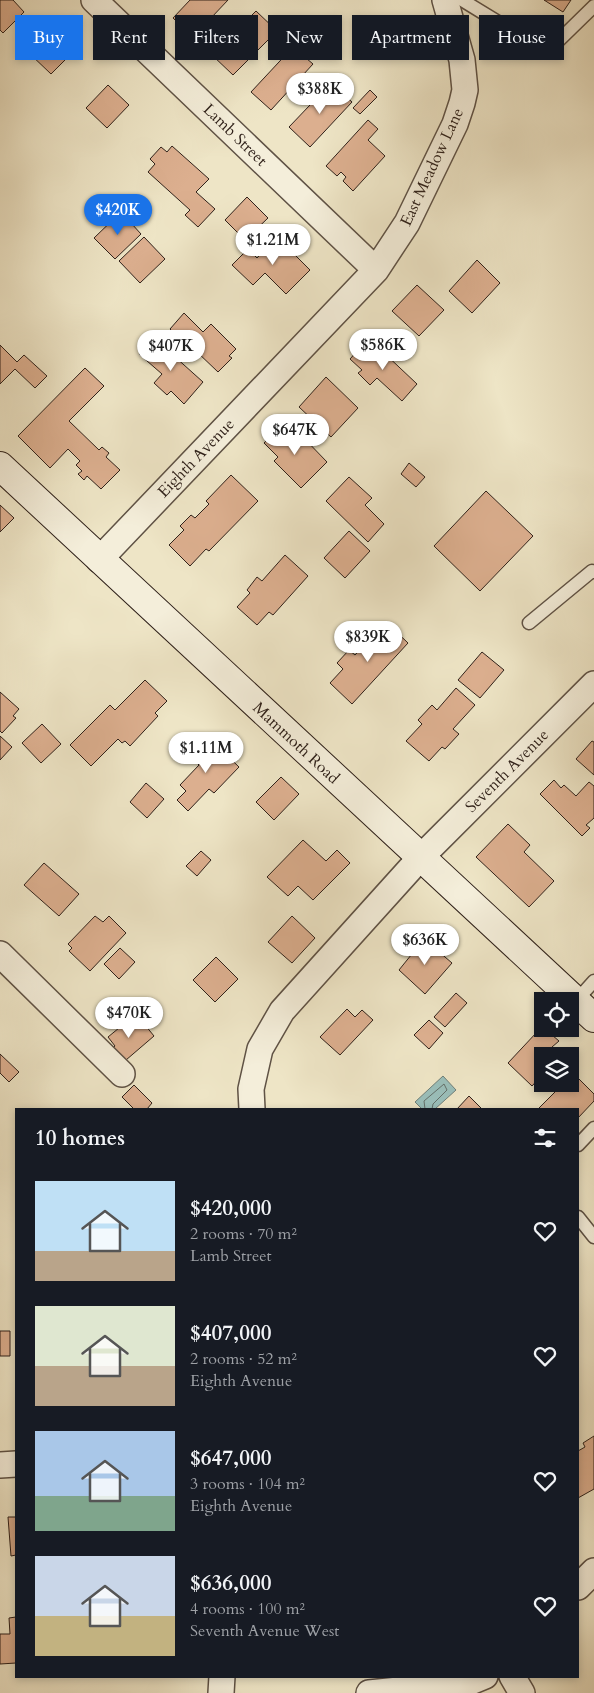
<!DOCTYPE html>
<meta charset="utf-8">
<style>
body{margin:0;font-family:Cardo,serif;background:#242831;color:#f1f3f6;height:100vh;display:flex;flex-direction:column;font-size:19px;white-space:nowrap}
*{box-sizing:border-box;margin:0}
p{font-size:16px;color:#9ea1a6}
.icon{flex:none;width:28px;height:28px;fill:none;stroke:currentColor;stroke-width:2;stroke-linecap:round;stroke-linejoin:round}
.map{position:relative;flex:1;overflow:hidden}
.sheet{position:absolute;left:15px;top:1108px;width:564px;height:570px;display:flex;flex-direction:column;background:#171b24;border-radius:0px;box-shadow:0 2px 8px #0003}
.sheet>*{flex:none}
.top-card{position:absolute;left:15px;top:15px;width:565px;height:45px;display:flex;gap:10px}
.fabs{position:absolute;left:534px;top:992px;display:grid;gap:10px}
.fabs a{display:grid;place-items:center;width:45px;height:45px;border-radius:0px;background:#171b24;box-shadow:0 2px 8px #0003;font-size:25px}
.price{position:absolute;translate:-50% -42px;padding:0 11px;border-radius:18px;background:#fff;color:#222;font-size:16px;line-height:32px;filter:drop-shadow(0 1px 2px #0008)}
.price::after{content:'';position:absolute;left:50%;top:30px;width:15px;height:11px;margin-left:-8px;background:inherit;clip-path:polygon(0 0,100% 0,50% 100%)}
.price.on{background:#1a73e8;color:#fff}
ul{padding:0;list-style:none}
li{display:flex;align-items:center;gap:15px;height:125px;padding:0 20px}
li span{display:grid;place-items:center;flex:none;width:140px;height:100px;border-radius:0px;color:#555}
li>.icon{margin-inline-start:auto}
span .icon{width:60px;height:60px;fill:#fffc;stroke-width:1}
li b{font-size:21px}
h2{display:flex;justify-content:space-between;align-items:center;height:60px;padding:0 20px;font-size:21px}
.chip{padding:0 18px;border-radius:0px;background:#171b24;box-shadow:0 2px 8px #0003;font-size:18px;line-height:45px}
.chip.on{background:#1a73e8;color:#fff}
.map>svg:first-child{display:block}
.water{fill:#9abeb9;stroke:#6f7f79}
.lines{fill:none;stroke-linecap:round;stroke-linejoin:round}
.shore{stroke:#64706a;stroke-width:1}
.building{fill:#dcaf8f;stroke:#2f211a}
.lane-casing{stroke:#5f5245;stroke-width:15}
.street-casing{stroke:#5f5245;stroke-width:28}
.secondary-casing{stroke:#2f211a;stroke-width:30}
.lane{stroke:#f4eeda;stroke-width:12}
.street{stroke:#f4eeda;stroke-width:25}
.secondary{stroke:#f4eeda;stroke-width:28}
.labels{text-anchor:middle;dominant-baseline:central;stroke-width:4.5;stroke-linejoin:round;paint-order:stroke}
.street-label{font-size:16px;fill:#2f211a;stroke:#f4eeda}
</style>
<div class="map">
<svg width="594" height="1693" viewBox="0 0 594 1693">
<rect width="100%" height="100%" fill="#eee5c6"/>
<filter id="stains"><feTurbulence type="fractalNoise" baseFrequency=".004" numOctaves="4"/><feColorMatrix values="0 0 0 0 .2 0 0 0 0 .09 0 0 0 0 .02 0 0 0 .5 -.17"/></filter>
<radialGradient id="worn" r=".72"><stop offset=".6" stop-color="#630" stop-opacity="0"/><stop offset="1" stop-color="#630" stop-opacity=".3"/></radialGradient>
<path class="water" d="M 443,1076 L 456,1090 L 435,1109 L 422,1109 L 415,1102 Z"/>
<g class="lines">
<path class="shore" d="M 425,1109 L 424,1101 L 444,1084 L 447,1090 L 433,1104 L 432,1109"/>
</g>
<path class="building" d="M 0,0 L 13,0 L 24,12 L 3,33 L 0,30 Z
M 190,0 L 228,0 L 193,37 L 173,18 Z
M 544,0 L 571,0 L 563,12 Z
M 256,11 L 277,31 L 233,75 L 212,55 Z
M 49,33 L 71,54 L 51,74 L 29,53 Z
M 293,47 L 313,64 L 271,110 L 251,92 Z
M 331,83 L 352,102 L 310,147 L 289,127 Z
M 108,85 L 129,105 L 107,128 L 86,108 Z
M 370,90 L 377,97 L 360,114 L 353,108 Z
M 368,120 L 378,129 L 368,140 L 385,156 L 353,191 L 343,181 L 346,177 L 341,172 L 337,176 L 326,166 Z
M 172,146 L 209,179 L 196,192 L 215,209 L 198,227 L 185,215 L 190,210 L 148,172 L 155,164 L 150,159 L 161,147 L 167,152 Z
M 247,197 L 268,218 L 245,240 L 225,220 Z
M 121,212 L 141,234 L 115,259 L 94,238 Z
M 144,237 L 165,259 L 140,283 L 119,261 Z
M 277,237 L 310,270 L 286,294 L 265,273 L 253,285 L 232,265 L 248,249 L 257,258 Z
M 477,260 L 500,283 L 472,313 L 449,291 Z
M 417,285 L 444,310 L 419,336 L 392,311 Z
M 184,313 L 203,332 L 211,324 L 236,349 L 229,356 L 232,358 L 218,372 L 196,351 L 191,356 L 173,339 L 176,335 L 170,329 Z
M 154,338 L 203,382 L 184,404 L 171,391 L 167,395 L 154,383 L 162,374 L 139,354 Z
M 366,341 L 379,353 L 382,351 L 417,384 L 402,401 L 377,378 L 370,385 L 358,373 L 362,370 L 350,359 Z
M 0,345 L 17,362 L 24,355 L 47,376 L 35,388 L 15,369 L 0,384 Z
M 85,368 L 104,386 L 69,421 L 99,450 L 102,447 L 109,453 L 106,457 L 120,470 L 101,489 L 87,476 L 84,480 L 78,474 L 82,471 L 76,465 L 80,461 L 68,449 L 50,468 L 18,436 Z
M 326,377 L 358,408 L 331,437 L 299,407 Z
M 283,424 L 296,438 L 300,434 L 327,462 L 301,488 L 274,461 L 278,457 L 264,443 Z
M 409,463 L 425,477 L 416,487 L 401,474 Z
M 231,475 L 258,501 L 209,551 L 206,549 L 190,566 L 169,545 L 184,530 L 180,526 L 191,515 L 195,518 L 209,504 L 206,501 Z
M 349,477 L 372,498 L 365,505 L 384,524 L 368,542 L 326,501 Z
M 486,491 L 533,536 L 480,591 L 434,546 Z
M 0,505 L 14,518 L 0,532 Z
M 349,531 L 370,551 L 345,578 L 324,558 Z
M 285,555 L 308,576 L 273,615 L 269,612 L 257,625 L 237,607 L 250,593 L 247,590 L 257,577 L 262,581 Z
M 386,622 L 408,643 L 352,704 L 330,683 L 343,669 L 337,663 L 349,650 L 355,655 Z
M 482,652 L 504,670 L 480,698 L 458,680 Z
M 145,680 L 167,701 L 155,713 L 158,716 L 130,746 L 125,741 L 122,743 L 118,739 L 91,766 L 70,745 L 110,705 L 115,710 Z
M 456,688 L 475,705 L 453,729 L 459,734 L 445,749 L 442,747 L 429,761 L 406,741 L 422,724 L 418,720 L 432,705 L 437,710 Z
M 0,692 L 19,709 L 13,716 L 16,718 L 2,733 L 0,731 Z
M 42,724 L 61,744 L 41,763 L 22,743 Z
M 0,736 L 12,747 L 0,760 Z
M 592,741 L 594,742 L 594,775 L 576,759 Z
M 213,742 L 239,767 L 214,793 L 209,789 L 188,811 L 177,800 L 186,791 L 180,785 L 199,765 L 188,754 L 198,743 L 206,750 Z
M 281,777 L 299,794 L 274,820 L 256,802 Z
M 554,780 L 561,788 L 564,785 L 576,796 L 589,782 L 594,786 L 594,818 L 586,825 L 590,828 L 582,836 L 540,794 Z
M 146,783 L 164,799 L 147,818 L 130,802 Z
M 508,824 L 530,845 L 524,852 L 554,881 L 529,907 L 476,857 Z
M 303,840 L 326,861 L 337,850 L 350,863 L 313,900 L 298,886 L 288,896 L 267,877 Z
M 201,851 L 211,860 L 197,876 L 186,866 Z
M 44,863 L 79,894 L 59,916 L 24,885 Z
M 95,916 L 103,922 L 109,916 L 126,933 L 90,971 L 69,951 L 72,948 L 68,944 Z
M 292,916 L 315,938 L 292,963 L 268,942 Z
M 424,939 L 452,963 L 425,994 L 399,970 Z
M 120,948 L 135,962 L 119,979 L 104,964 Z
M 216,957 L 238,979 L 215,1002 L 193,980 Z
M 456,993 L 467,1003 L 445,1027 L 434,1017 Z
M 347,1009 L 355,1017 L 362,1010 L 373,1020 L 340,1055 L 320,1037 Z
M 136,1014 L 154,1036 L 119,1066 L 108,1052 L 115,1046 L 108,1037 Z
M 429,1020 L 443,1033 L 429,1049 L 414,1035 Z
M 545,1029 L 559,1041 L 552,1047 L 561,1055 L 542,1056 L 542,1075 L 532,1086 L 508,1063 L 537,1032 L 539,1035 Z
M 0,1054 L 19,1072 L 9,1082 L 0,1073 Z
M 579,1079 L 594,1094 L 594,1101 L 578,1118 L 578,1109 L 538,1109 L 563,1084 L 566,1084 L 570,1088 Z
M 134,1085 L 152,1103 L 147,1109 L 134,1109 L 122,1097 Z
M 469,1096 L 482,1109 L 457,1109 Z
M 0,1331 L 10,1331 L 10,1356 L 0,1356 Z
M 594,1436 L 594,1489 L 578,1498 L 578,1451 L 585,1447 L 583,1443 Z
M 8,1517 L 16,1517 L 16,1555 L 11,1556 Z
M 16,1617 L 16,1663 L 0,1664 L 0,1634 L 10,1634 L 9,1618 Z"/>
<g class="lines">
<defs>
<path id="lane" d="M 462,0 L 547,52 L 594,6
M 529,623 L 592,571 L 594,572
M 576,1001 L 594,981
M 578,1145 L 594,1128
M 578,1217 L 594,1237"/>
<path id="street" d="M 94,0 L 376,270
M 99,560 L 376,270 L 407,223 L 455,124 L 462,103 L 465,90 L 462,60 L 445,0
M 0,954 L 122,1074
M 252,1109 L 251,1089 L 260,1049 L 282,1011 L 420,858 L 594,684
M 0,1465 L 16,1464
M 578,1587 L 594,1571
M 512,1676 L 522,1693
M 221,1693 L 222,1676
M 369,1693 L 468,1683 L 485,1676"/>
<path id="secondary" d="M 0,466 L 594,1018"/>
</defs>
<use href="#lane" class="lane-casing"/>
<use href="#street" class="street-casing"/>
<use href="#secondary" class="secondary-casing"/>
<use href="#lane" class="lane"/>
<use href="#street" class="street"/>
<use href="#secondary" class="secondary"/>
</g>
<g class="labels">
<g class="street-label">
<text transform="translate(235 135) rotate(44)">Lamb Street</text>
<text transform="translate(432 167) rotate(-65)">East Meadow Lane</text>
<text transform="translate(196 458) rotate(-46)">Eighth Avenue</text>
<text transform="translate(296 743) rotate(43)">Mammoth Road</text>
<text transform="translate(507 771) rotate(-45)">Seventh Avenue</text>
</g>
</g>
<rect width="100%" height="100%" filter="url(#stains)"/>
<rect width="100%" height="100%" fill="url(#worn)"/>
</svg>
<div class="fabs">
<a><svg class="icon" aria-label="locate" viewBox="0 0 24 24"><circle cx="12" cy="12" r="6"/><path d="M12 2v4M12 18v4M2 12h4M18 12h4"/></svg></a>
<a><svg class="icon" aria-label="layers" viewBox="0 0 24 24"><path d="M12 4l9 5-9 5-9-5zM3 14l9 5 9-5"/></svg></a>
</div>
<b class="price" style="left:320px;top:115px">$388K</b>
<b class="price on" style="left:118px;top:236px">$420K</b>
<b class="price" style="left:273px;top:266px">$1.21M</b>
<b class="price" style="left:383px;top:371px">$586K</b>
<b class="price" style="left:171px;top:372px">$407K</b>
<b class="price" style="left:295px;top:456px">$647K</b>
<b class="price" style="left:368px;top:663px">$839K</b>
<b class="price" style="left:206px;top:774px">$1.11M</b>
<b class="price" style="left:425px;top:966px">$636K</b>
<b class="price" style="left:129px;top:1039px">$470K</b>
<div class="top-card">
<a class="chip on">Buy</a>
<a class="chip">Rent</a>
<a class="chip">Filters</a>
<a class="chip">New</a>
<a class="chip">Apartment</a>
<a class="chip">House</a>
</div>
<section class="sheet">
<h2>10 homes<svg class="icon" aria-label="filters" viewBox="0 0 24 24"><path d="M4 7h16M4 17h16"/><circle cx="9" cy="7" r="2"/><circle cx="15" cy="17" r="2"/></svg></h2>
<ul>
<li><span style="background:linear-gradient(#bfe0f5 70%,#b9a48a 0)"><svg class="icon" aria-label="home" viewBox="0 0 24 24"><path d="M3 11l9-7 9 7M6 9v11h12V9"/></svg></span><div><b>$420,000</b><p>2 rooms · 70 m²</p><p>Lamb Street</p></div><svg class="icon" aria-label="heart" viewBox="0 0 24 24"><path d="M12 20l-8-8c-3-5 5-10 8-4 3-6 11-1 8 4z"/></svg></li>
<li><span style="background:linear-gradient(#dfe7d0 60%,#b9a48a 0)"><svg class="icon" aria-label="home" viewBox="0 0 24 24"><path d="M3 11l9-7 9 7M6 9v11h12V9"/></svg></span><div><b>$407,000</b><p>2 rooms · 52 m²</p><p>Eighth Avenue</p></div><svg class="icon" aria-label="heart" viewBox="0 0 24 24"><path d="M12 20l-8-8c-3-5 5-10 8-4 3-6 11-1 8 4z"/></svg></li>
<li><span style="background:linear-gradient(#a9c7e8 65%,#7fa58c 0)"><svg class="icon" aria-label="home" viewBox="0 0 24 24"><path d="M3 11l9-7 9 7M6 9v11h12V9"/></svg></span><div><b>$647,000</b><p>3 rooms · 104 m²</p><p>Eighth Avenue</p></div><svg class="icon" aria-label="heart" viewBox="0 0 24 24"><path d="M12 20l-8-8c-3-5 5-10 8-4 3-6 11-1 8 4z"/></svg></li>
<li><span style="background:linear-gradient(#c9d6e8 60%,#c2b280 0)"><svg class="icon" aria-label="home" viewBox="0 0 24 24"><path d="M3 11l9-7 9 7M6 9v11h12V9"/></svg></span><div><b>$636,000</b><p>4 rooms · 100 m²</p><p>Seventh Avenue West</p></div><svg class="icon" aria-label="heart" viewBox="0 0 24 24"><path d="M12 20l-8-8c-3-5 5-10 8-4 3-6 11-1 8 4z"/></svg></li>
</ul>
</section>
</div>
